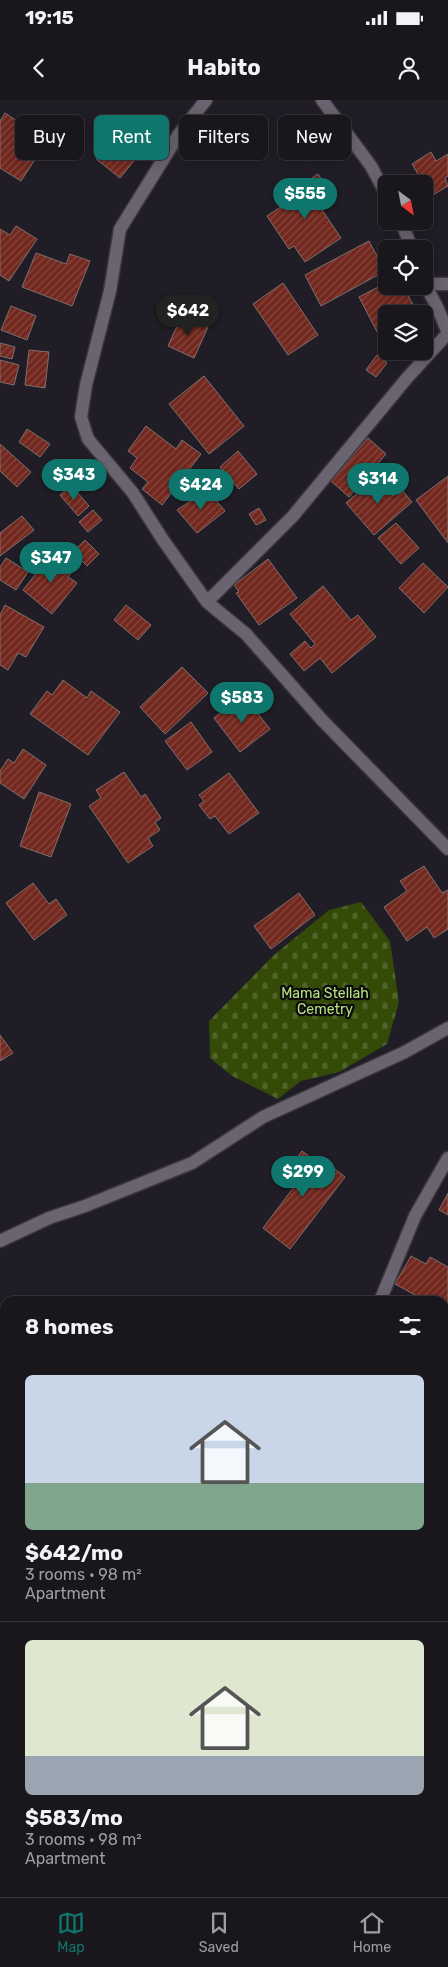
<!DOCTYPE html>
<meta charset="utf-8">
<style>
body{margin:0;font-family:Rubik,sans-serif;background:#262329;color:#f1f3f6;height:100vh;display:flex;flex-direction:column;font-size:19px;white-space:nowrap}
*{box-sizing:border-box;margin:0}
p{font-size:16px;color:#9f9fa3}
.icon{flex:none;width:28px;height:28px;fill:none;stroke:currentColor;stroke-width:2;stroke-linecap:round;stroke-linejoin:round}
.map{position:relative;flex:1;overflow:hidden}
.drawer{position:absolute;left:0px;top:1196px;width:449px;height:601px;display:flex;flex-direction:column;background:#19161c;border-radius:15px 15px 0 0;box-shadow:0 2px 12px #0003,0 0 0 1px #37353b}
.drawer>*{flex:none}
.top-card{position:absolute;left:15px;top:15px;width:419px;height:45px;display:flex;gap:10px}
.needle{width:32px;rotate:148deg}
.tools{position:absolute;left:378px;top:75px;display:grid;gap:10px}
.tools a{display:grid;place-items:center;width:55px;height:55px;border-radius:8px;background:#19161c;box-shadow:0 2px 12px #0003,0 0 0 1px #37353b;font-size:25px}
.price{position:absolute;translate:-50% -42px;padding:0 11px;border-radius:18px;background:#0f766e;color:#fff;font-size:16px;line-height:32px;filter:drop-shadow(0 1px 2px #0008)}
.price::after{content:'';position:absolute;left:50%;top:30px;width:15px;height:11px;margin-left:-8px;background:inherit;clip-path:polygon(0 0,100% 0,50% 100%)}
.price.selected{background:#222;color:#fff}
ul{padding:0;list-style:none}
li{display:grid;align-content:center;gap:10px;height:265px;padding:0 25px}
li+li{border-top:1px solid #37353b}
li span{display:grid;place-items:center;height:155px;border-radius:8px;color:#555}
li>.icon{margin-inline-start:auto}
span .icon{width:90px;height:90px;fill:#fffc;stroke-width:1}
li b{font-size:21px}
h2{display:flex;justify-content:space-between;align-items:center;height:60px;padding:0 25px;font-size:21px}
.pill{padding:0 18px;border-radius:8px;background:#19161c;box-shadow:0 2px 12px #0003,0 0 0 1px #37353b;font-size:18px;line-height:45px}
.pill.selected{background:#0f766e;color:#fff}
.status{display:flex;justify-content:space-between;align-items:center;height:35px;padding:0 25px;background:#19161c;direction:ltr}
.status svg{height:14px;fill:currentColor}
header{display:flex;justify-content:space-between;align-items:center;height:65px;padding:0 25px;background:#19161c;font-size:22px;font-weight:700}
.tab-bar{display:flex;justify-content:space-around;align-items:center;height:70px;border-top:1px solid #37353b;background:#19161c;font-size:14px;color:#9f9fa3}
.tab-bar a{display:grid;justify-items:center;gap:2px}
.tab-bar .selected{color:#0f766e}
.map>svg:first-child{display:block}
.cemetery{fill:url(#cemetery-stones)}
.building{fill:url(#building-hatch);stroke:#7f706d}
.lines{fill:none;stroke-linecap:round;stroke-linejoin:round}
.street-casing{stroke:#3b373f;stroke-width:15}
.street{stroke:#696470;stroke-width:12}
.labels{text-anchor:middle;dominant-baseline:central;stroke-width:4.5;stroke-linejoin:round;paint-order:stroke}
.park-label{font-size:14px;fill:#b7e37e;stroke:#0a080c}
</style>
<div class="status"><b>19:15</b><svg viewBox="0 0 49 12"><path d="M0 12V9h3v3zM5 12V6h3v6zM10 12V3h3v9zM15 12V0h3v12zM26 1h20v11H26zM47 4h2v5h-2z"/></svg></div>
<header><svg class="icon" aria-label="back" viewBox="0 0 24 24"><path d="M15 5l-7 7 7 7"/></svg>Habito<svg class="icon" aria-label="person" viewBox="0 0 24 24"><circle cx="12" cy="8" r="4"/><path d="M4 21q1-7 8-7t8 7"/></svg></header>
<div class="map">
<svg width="448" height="1797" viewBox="0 0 448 1797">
<defs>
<pattern id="cemetery-stones" width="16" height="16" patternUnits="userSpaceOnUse" patternTransform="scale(1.25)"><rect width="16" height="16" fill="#334b07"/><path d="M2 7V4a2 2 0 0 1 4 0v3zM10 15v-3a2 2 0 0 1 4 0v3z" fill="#50652b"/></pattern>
<pattern id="building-hatch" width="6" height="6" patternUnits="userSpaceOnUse" patternTransform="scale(1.25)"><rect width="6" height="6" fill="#72281e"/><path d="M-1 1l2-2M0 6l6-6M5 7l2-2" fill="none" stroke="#86473f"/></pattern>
</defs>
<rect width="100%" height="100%" fill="#211d26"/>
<path class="cemetery" d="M 361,802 L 390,841 L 399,902 L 387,944 L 339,972 L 301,981 L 278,999 L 232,976 L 210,958 L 209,921 L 274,855 L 329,810 Z"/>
<path class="building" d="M 5,13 L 23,25 L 17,35 L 41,50 L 21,81 L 0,68 L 0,21 Z
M 306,34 L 311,36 L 310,39 L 316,43 L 307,61 L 295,55 Z
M 110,42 L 127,56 L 130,52 L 137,57 L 120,78 L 96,59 Z
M 431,52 L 436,61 L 448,54 L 448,76 L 445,78 L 448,86 L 431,96 L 412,64 Z
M 318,74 L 332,95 L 318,104 L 341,138 L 305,162 L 294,146 L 289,149 L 267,116 L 282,106 L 279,101 Z
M 16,126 L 37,139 L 9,181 L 0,175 L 0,129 L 10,135 Z
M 369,141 L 385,171 L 321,206 L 305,175 Z
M 36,153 L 66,164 L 70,154 L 90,161 L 72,206 L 22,187 Z
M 283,183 L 318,235 L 288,255 L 253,204 Z
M 386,183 L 386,186 L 403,186 L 418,214 L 386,214 L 386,249 L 359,197 Z
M 11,206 L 36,216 L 27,240 L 1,230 Z
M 182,215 L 208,227 L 194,258 L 168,246 Z
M 0,243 L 15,247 L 12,259 L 0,256 Z
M 29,250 L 49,252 L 45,288 L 25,285 Z
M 377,255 L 387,263 L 376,277 L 366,270 Z
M 0,260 L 19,265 L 14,285 L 0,282 Z
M 204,276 L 244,326 L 209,354 L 169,304 Z
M 146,326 L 176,349 L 182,340 L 201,354 L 162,405 L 142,389 L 148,382 L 130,368 L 137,358 L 128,351 Z
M 27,329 L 50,344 L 40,357 L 19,342 Z
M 368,338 L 386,354 L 349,397 L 331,381 Z
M 0,344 L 31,372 L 17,387 L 0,371 Z
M 238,351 L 257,374 L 239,389 L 220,367 Z
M 448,376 L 448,443 L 416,400 Z
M 376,377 L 393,396 L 401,389 L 412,402 L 374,435 L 346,403 Z
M 71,385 L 89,406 L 78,416 L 60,395 Z
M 207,390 L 225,411 L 197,433 L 177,410 Z
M 259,408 L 266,420 L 256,425 L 249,414 Z
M 93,410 L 102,420 L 88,432 L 79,422 Z
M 22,416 L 34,430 L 0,456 L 0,433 Z
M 396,423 L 419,448 L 401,464 L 378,438 Z
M 85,440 L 99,454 L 87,466 L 76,455 L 80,451 L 77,448 Z
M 52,454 L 73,470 L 68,477 L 77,483 L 52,514 L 23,490 Z
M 6,458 L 28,472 L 16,490 L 0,480 L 0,467 Z
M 268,459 L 297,498 L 259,525 L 236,493 L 239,492 L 234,485 Z
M 423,463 L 448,487 L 424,513 L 399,488 Z
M 323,486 L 351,520 L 358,515 L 376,537 L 332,573 L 320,558 L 304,571 L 290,554 L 305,541 L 311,548 L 315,544 L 290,514 Z
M 5,505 L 44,527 L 26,557 L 18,553 L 8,570 L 0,565 L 0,515 Z
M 126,505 L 151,525 L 138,540 L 114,520 Z
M 182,567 L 208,593 L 165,634 L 140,607 Z
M 63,580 L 87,598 L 91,591 L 120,612 L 88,655 L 30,614 L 47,591 L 52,595 Z
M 243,595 L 270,629 L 240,652 L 214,618 Z
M 191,622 L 212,652 L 187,670 L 165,641 Z
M 23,649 L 46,665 L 24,699 L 0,683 L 0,671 L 8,659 L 14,663 Z
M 124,672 L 141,697 L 145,694 L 161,718 L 155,722 L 160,730 L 148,738 L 153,746 L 128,763 L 89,706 L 101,698 L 96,690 Z
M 229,673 L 259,713 L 229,734 L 215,716 L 210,719 L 199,705 L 204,701 L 199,695 Z
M 39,692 L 71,704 L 51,757 L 20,746 Z
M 424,766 L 442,793 L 448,790 L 448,829 L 434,838 L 427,827 L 407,841 L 384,807 L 407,791 L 400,781 Z
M 33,783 L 49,804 L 56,799 L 67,815 L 34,840 L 6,803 Z
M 299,793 L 315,815 L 271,849 L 254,826 Z
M 0,935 L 13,953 L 0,961 Z
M 302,1051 L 314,1060 L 318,1056 L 345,1077 L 290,1149 L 263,1128 L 297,1083 L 285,1074 Z
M 448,1093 L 448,1115 L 439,1110 Z
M 411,1156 L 426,1164 L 430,1157 L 448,1167 L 448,1213 L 444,1211 L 444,1201 L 426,1201 L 395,1184 Z
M 444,1222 L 448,1225 L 448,1245 L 444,1252 Z
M 0,1267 L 5,1272 L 5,1305 L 0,1310 Z
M 444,1329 L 448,1331 L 447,1355 L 444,1354 Z
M 0,1360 L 5,1365 L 5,1427 L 0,1422 Z
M 444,1510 L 448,1511 L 448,1526 L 444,1525 Z
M 444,1543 L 448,1545 L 448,1562 L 444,1569 Z
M 96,1792 L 111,1792 L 118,1797 L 93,1797 Z
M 124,1792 L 202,1792 L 198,1797 L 129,1797 Z
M 229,1792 L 245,1792 L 241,1797 L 234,1797 Z"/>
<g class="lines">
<defs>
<path id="street" d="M 206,0 L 179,34 L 120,129 L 110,191 L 86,285 L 81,317 L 88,339 L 133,393 L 163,440 L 207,502 L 246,534 L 322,620 L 448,749
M 322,0 L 371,66 L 386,94
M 401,121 L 412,149
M 424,182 L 438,209 L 448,233
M 425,184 L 448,184
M 207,502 L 293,416 L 407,278 L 448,233
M 0,1141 L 49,1118 L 85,1106 L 192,1063 L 263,1017 L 405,952 L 448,928
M 380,1201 L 415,1116 L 448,1058
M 0,1213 L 5,1216
M 0,1435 L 5,1435
M 0,1613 L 5,1611"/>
</defs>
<use href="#street" class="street-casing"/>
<use href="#street" class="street"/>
</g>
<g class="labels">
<g class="park-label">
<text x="325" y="893">Mama Stellah<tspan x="325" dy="16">Cemetry</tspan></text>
</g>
</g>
</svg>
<div class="tools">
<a><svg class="needle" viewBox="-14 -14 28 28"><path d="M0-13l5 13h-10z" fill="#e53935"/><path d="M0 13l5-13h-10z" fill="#9f9fa3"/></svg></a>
<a><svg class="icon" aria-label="locate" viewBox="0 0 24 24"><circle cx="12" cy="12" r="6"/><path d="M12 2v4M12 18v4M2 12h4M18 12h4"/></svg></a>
<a><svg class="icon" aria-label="layers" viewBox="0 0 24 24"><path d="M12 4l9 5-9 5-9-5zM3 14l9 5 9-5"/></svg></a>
</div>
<b class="price" style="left:305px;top:120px">$555</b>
<b class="price selected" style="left:188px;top:237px">$642</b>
<b class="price" style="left:74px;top:401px">$343</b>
<b class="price" style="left:378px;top:405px">$314</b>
<b class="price" style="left:201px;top:411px">$424</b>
<b class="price" style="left:51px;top:484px">$347</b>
<b class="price" style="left:242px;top:624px">$583</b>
<b class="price" style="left:303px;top:1098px">$299</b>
<div class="top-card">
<a class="pill">Buy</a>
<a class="pill selected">Rent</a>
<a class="pill">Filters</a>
<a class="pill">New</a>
</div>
<section class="drawer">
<h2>8 homes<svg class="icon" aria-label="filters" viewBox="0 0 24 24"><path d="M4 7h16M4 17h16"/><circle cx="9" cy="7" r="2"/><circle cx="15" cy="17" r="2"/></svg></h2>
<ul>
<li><span style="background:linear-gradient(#c9d6e8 70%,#7fa58c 0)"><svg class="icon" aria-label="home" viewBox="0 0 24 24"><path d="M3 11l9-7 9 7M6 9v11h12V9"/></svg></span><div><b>$642/mo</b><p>3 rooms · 98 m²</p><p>Apartment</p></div></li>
<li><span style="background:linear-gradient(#dfe7d0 75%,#9aa5b1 0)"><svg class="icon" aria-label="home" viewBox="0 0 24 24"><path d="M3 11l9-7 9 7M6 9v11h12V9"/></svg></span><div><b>$583/mo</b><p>3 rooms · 98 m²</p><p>Apartment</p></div></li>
</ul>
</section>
</div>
<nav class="tab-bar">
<a class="selected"><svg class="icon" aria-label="map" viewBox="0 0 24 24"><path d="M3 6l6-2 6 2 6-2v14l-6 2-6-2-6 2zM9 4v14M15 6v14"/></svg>Map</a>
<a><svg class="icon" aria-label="saved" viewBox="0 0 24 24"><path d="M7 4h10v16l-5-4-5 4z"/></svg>Saved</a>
<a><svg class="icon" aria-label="home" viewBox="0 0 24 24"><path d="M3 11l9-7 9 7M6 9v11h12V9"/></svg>Home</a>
</nav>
